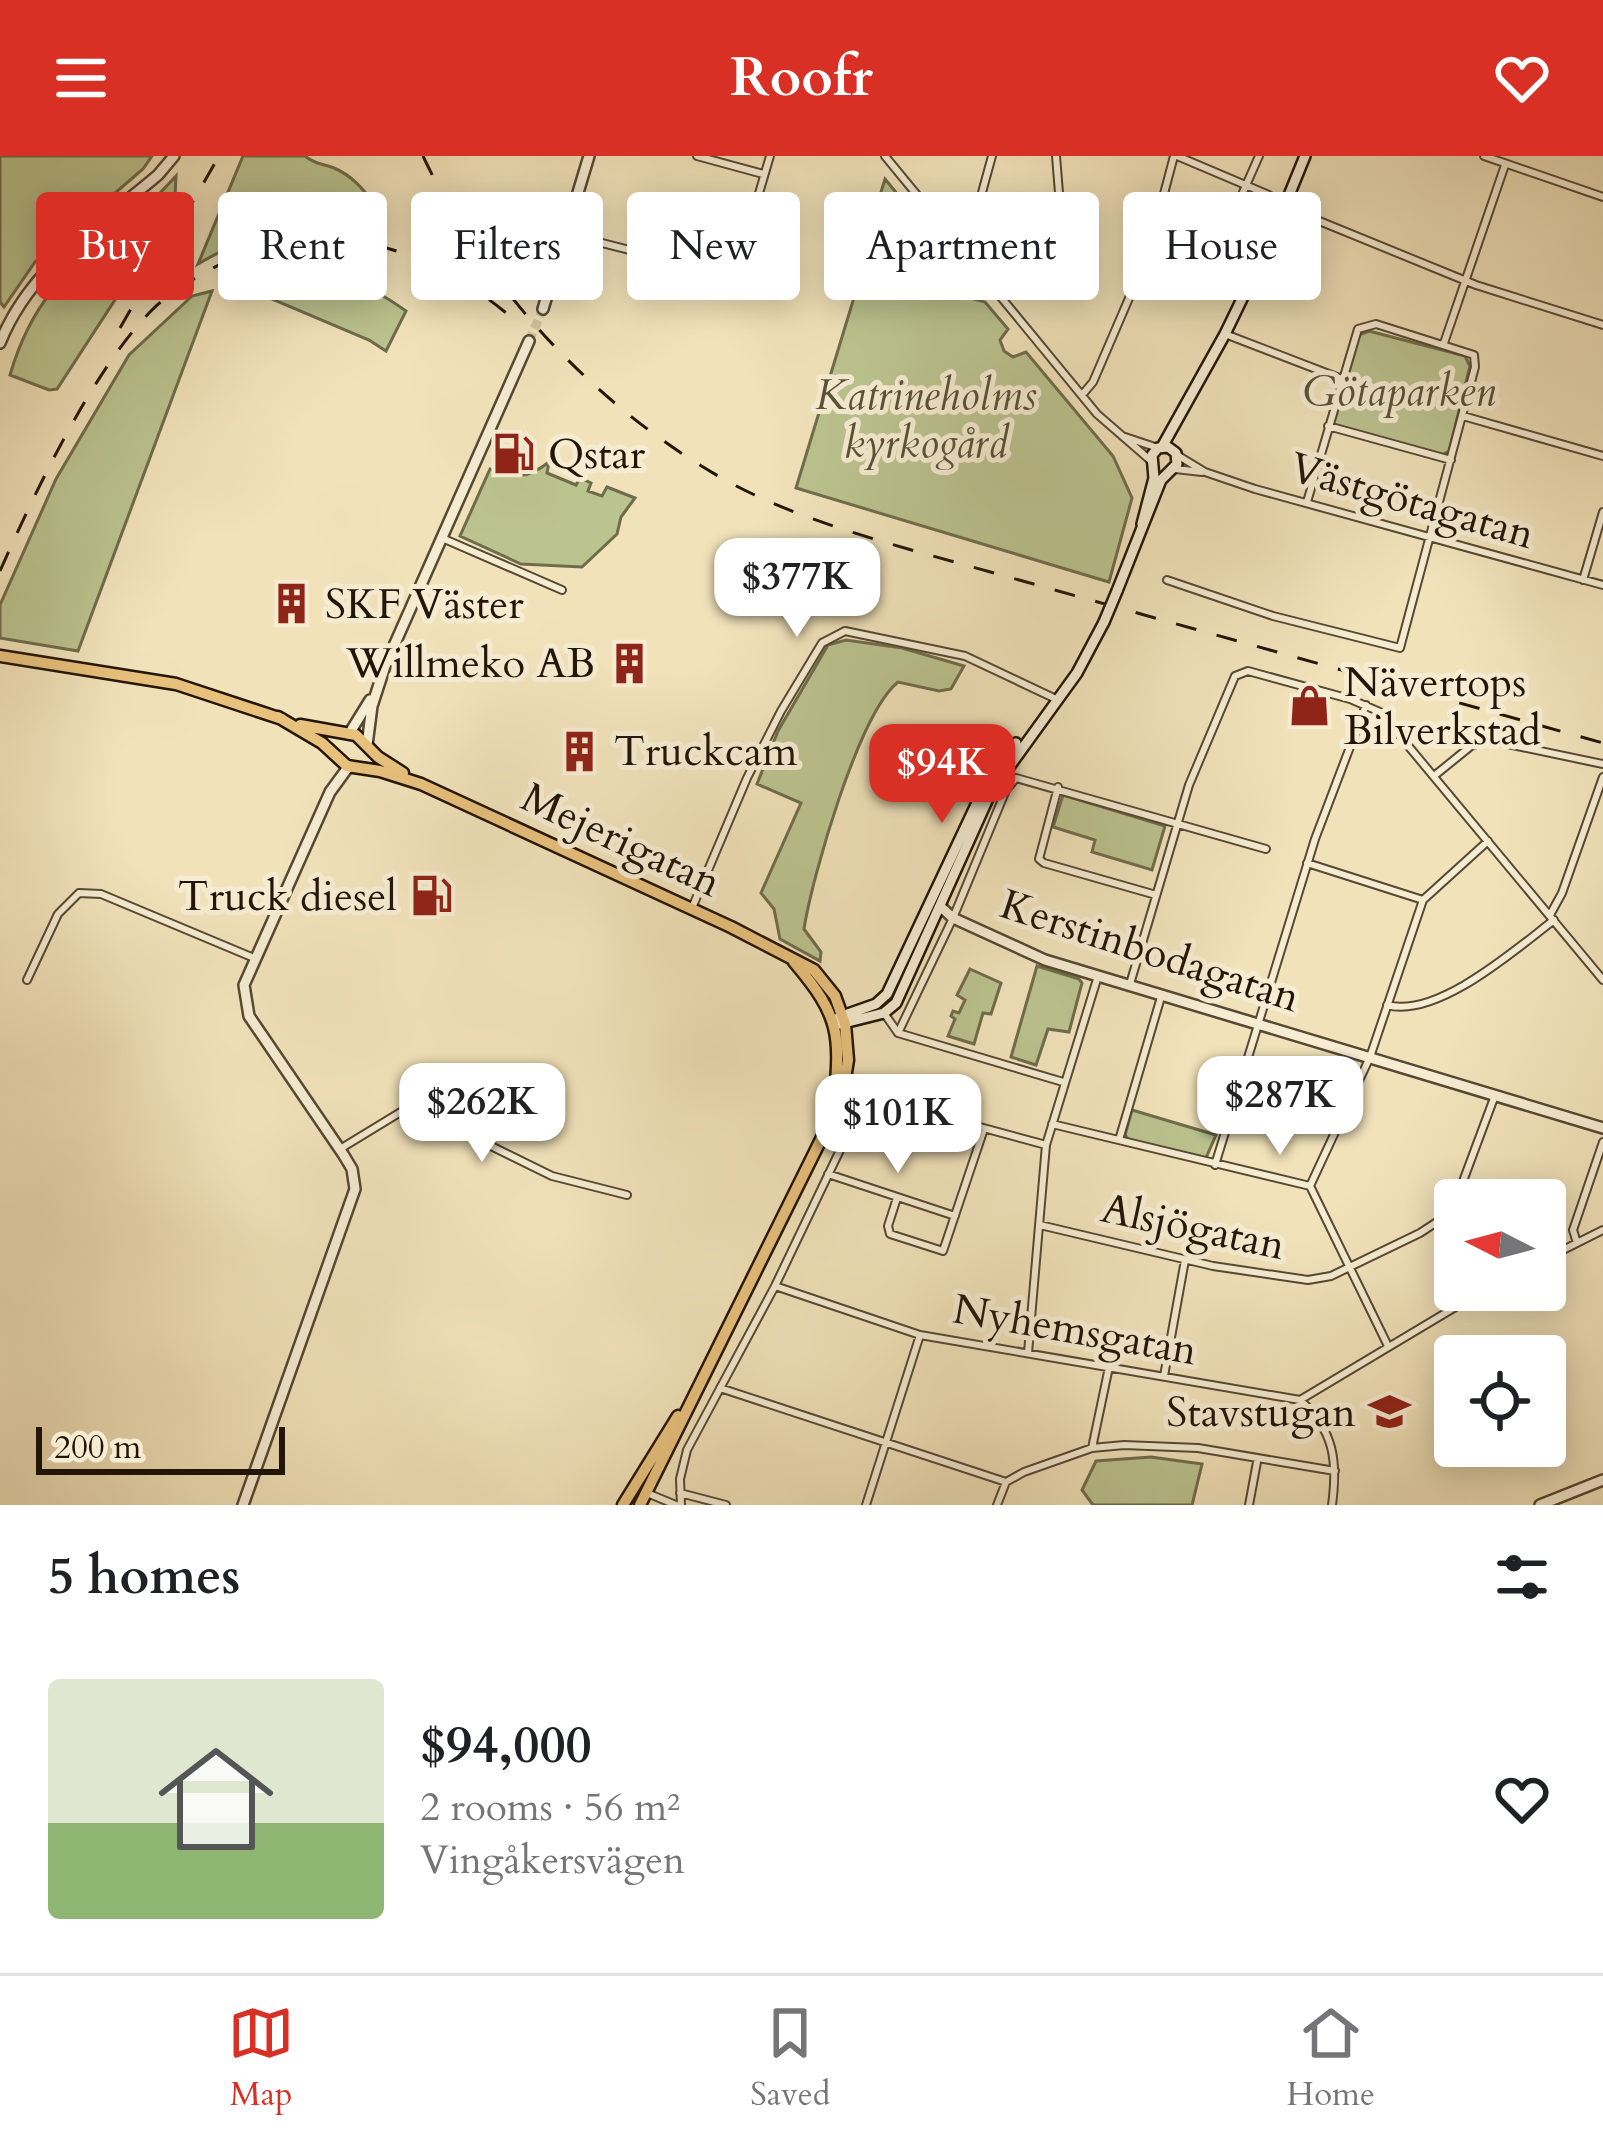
<!DOCTYPE html>
<meta charset="utf-8">
<style>
body{margin:0;font-family:Cardo,serif;background:#f2f2f2;color:#202124;height:100vh;display:flex;flex-direction:column;font-size:45px;white-space:nowrap}
*{box-sizing:border-box;margin:0}
p{font-size:39px;color:#757577}
.icon{flex:none;width:66px;height:66px;fill:none;stroke:currentColor;stroke-width:2;stroke-linecap:round;stroke-linejoin:round}
.map{position:relative;height:1349px;overflow:hidden}
.panel{display:flex;flex-direction:column;background:#fff;flex:1}
.panel>*{flex:none}
.banner{position:absolute;left:36px;top:36px;width:1533px;height:108px;display:flex;gap:24px}
.needle{width:78px;rotate:276deg}
.fabs{position:absolute;left:1434px;top:1023px;display:grid;gap:24px}
.fabs a{display:grid;place-items:center;width:132px;height:132px;border-radius:12px;background:#fff;box-shadow:0 6px 30px #0003;font-size:60px}
.scale{position:absolute;left:36px;bottom:30px;width:249px;box-sizing:border-box;padding-left:12px;border:6px solid #231508;border-top:0;font-size:33px;line-height:42px;white-space:nowrap;color:#231508;-webkit-text-stroke:9px #f6ecd2;paint-order:stroke}
.price{position:absolute;translate:-50% -102px;padding:0 27px;border-radius:24px;background:#fff;color:#222;font-size:39px;line-height:78px;filter:drop-shadow(0 3px 6px #0008)}
.price::after{content:'';position:absolute;left:50%;top:72px;width:36px;height:27px;margin-left:-18px;background:inherit;clip-path:polygon(0 0,100% 0,50% 100%)}
.price.on{background:#d93025;color:#fff}
ul{padding:0;list-style:none}
li{display:flex;align-items:center;gap:36px;height:300px;padding:0 48px}
li+li{border-top:3px solid #e0e0e0}
li span{display:grid;place-items:center;flex:none;width:336px;height:240px;border-radius:12px;color:#555}
li>.icon{margin-inline-start:auto}
span .icon{width:144px;height:144px;fill:#fffc;stroke-width:1}
li b{font-size:51px}
h2{display:flex;justify-content:space-between;align-items:center;height:144px;padding:0 48px;font-size:51px}
.chip{padding:0 42px;border-radius:12px;background:#fff;box-shadow:0 6px 30px #0003;font-size:42px;line-height:108px}
.chip.on{background:#d93025;color:#fff}
header{display:flex;justify-content:space-between;align-items:center;height:156px;padding:0 48px;background:#d93025;color:#fff;font-size:54px;font-weight:700}
.tabs{display:flex;justify-content:space-around;align-items:center;height:168px;border-top:3px solid #e0e0e0;background:#fff;font-size:33px;color:#757577}
.tabs a{display:grid;justify-items:center;gap:6px}
.tabs .on{color:#d93025}
.map>svg:first-child{display:block}
.green{fill:#bbc38f;stroke:#6f6c4c;stroke-width:3}
.lines{fill:none;stroke-linecap:round;stroke-linejoin:round}
.tertiary-tunnel{stroke:#d2c39f;stroke-width:9;stroke-dasharray:9 4.5;stroke-linecap:butt}
.minor-casing{stroke:#564834;stroke-width:10}
.tertiary-casing{stroke:#564834;stroke-width:14}
.secondary-casing{stroke:#231508;stroke-width:14}
.primary-casing{stroke:#231508;stroke-width:15}
.minor{stroke:#f6ecd2;stroke-width:6}
.tertiary{stroke:#f6ecd2;stroke-width:9}
.secondary{stroke:#f6ecd2;stroke-width:9}
.primary{stroke:#e8c17d;stroke-width:10}
.rail{stroke:#231508;stroke-width:3;stroke-dasharray:21 21;stroke-linecap:butt}
.secondary-bridge-casing{stroke:#231508;stroke-width:14;stroke-linecap:butt}
.secondary-bridge{stroke:#f6ecd2;stroke-width:9}
.labels{text-anchor:middle;dominant-baseline:central;stroke-width:10;stroke-linejoin:round;paint-order:stroke}
.park-label{font-size:42px;font-style:italic;fill:#585237;stroke:#f6ecd2}
.poi-label{font-size:42px;fill:#231508;stroke:#f6ecd2;text-anchor:start}
.street-label{font-size:42px;fill:#231508;stroke:#f6ecd2}
</style>
<header><svg class="icon" aria-label="menu" viewBox="0 0 24 24"><path d="M4 6h16M4 12h16M4 18h16"/></svg>Roofr<svg class="icon" aria-label="heart" viewBox="0 0 24 24"><path d="M12 20l-8-8c-3-5 5-10 8-4 3-6 11-1 8 4z"/></svg></header>
<div class="map">
<svg width="1603" height="1349" viewBox="0 0 1603 1349">
<rect width="100%" height="100%" fill="#f1e2ba"/>
<filter id="stains"><feTurbulence type="fractalNoise" baseFrequency=".00167" numOctaves="4"/><feColorMatrix values="0 0 0 0 .2 0 0 0 0 .09 0 0 0 0 .02 0 0 0 .5 -.17"/></filter>
<radialGradient id="worn" r=".72"><stop offset=".6" stop-color="#630" stop-opacity="0"/><stop offset="1" stop-color="#630" stop-opacity=".3"/></radialGradient>
<path class="green" d="M 0,0 L 152,0 L 143,13 L 35,106 L 4,151 L 0,146 Z
M 243,0 L 305,0 C 316,9 322,7 334,12 C 351,19 362,32 373,46 L 356,67 C 343,69 330,64 317,65 C 277,68 232,88 198,108 Z
M 176,20 L 175,41 L 165,67 L 57,233 L 49,234 L 10,219 C 43,106 107,98 176,20 Z
M 885,23 L 978,136 L 981,142 L 859,107 Z
M 863,112 L 985,146 L 1008,173 L 1000,184 L 1004,195 L 1013,201 L 1026,196 L 1113,300 L 1132,342 L 1109,426 L 796,332 Z
M 284,118 C 340,120 360,122 406,155 L 386,195 L 369,184 L 239,129 Z
M 212,135 L 78,495 L 0,482 L 0,449 L 56,323 L 129,199 L 192,140 Z
M 1369,175 L 1465,200 L 1470,210 L 1449,295 L 1442,299 L 1331,269 L 1359,179 Z
M 549,306 L 547,317 L 576,329 L 580,322 L 591,327 L 588,335 L 602,340 L 607,331 L 635,342 L 621,361 L 617,378 L 582,411 L 521,408 L 460,380 L 490,313 C 517,321 526,324 549,306 Z
M 846,484 L 902,492 L 964,510 L 951,533 L 939,535 L 898,526 C 859,557 812,721 804,773 L 821,796 L 820,805 L 780,783 L 774,753 L 761,737 L 801,647 L 757,628 L 778,575 L 828,489 Z
M 1063,639 L 1165,670 L 1152,714 L 1092,696 L 1095,684 L 1053,671 Z
M 1037,810 L 1079,823 L 1082,827 L 1069,876 L 1048,873 L 1036,909 L 1011,901 Z
M 970,813 L 1001,827 L 991,858 L 983,857 L 974,888 L 948,880 L 955,863 L 951,860 L 953,855 L 959,857 L 965,844 L 957,839 Z
M 1132,954 L 1216,979 L 1205,1004 L 1128,983 L 1125,979 Z
M 1151,1301 L 1202,1308 L 1192,1349 L 1093,1349 L 1082,1334 L 1096,1305 Z"/>
<g class="lines">
<path class="tertiary-tunnel" d="M 529,185 L 543,153"/>
<defs>
<path id="minor" d="M 697,0 L 763,18
M 885,0 L 1097,258 L 1150,304
M 1177,0 L 1269,39
M 1484,0 L 1603,41
M 1285,51 L 1476,129 L 1603,169
M 940,65 L 956,67 L 973,60
M 972,73 L 1059,66 L 1061,61 L 1056,0
M 567,78 L 727,119 L 739,105 L 770,0
M 959,93 L 972,73 L 992,0
M 1148,98 L 1246,135
M 1206,120 L 1259,0
M 1225,178 L 1342,223
M 1444,187 L 1505,9
M 1082,239 L 1093,226 L 1148,98 L 1174,0
M 1463,260 L 1603,300
M 1328,270 L 1451,304
M 1122,280 L 1158,292
M 1177,299 L 1205,316 L 1255,333 L 1603,429
M 1175,313 L 1202,316
M 442,382 L 562,434
M 1167,424 L 1273,460 L 1400,492 L 1475,211 L 1474,199 L 1376,168 L 1358,173 L 1307,346
M 1583,424 L 1603,356
M 1434,620 L 1471,590 L 1488,584 L 1603,608
M 1058,631 L 1039,703 L 1044,707 L 1156,739
M 1307,707 L 1423,744
M 692,752 L 747,622 L 781,555 L 822,487 L 845,475 L 965,500 L 1056,543
M 1550,759 L 1562,737 L 1603,621
M 27,824 L 58,758 L 79,737 L 101,738 L 254,802
M 1130,828 L 1189,629 L 1235,520 L 1248,515 L 1350,543 L 1380,556 L 1603,824
M 1387,849 C 1437,863 1516,793 1554,764
M 884,857 L 898,877 L 1063,926
M 898,877 L 953,762 L 1006,634 L 1016,622 L 1266,693
M 1052,968 L 1310,1030 L 1388,1190
M 1119,984 L 1161,841
M 340,993 L 404,954 L 416,953 L 552,1020 L 627,1039
M 1215,1009 L 1315,683 L 1366,549
M 828,1018 L 955,1060
M 1310,1030 L 1370,901 L 1423,744 L 1488,685
M 897,1042 L 888,1070 L 890,1078 L 943,1095 L 984,973
M 1456,1044 L 1494,942
M 1040,1069 L 1213,1110 L 1308,1124 L 1331,1120 L 1420,1077 L 1443,1062 L 1455,1046
M 1577,1087 L 1573,1074 L 1603,986
M 1545,1103 L 1603,1074
M 775,1130 L 920,1179 L 1300,1244 L 1484,1134
M 1028,1197 L 1046,989 L 1098,820
M 1164,1220 L 1185,1104
M 720,1232 L 1006,1326 L 1024,1316 L 1092,1292 L 1124,1289 L 1198,1292 L 1335,1315
M 1300,1244 C 1334,1274 1338,1305 1332,1349
M 1092,1292 L 1109,1211
M 647,1337 L 676,1349
M 680,1337 L 726,1349
M 681,1349 L 680,1323 L 687,1294 L 775,1130 L 864,944 L 880,944 L 1046,989
M 866,1349 L 920,1179
M 997,1349 L 1006,1326
M 1249,1349 L 1257,1306"/>
<path id="tertiary" d="M 543,153 L 589,0
M 0,187 C 30,111 98,70 158,19 L 174,0
M 349,578 L 370,544
M 367,589 L 372,550 L 385,510 L 529,185
M 942,752 L 953,762 L 1045,804 L 1603,972
M 243,1349 L 355,1033 L 352,1013 L 343,998 L 249,860 L 244,829 L 330,636 L 349,610
M 1540,1349 L 1603,1324"/>
<path id="secondary" d="M 1162,291 L 1225,178 L 1272,81 L 1305,0
M 1117,435 L 1161,324 L 1177,308 L 1176,297 L 1168,291 L 1158,292 L 1152,299 L 1154,322 L 1142,368
M 839,861 L 876,848 L 887,838 L 983,634 L 1016,587
M 840,868 L 884,857 L 896,847 L 991,636 L 1077,517 L 1104,466"/>
<path id="primary" d="M 0,500 L 176,528 L 282,563
M 278,561 L 322,587 L 347,610 L 380,615 L 421,628 L 731,771 L 814,814 L 835,840 L 845,868 L 848,904 L 842,941 L 640,1349
M 300,569 L 356,579 L 378,601 L 403,617
M 794,806 C 840,860 841,878 834,948
M 623,1349 L 678,1260"/>
</defs>
<use href="#minor" class="minor-casing"/>
<use href="#tertiary" class="tertiary-casing"/>
<use href="#secondary" class="secondary-casing"/>
<use href="#primary" class="primary-casing"/>
<use href="#minor" class="minor"/>
<use href="#tertiary" class="tertiary"/>
<use href="#secondary" class="secondary"/>
<use href="#primary" class="primary"/>
<path class="rail" d="M 423,0 C 486,134 598,253 727,325 C 784,356 846,375 908,393 L 1603,587
M 120,172 L 219,0
M 0,415 C 34,338 93,213 152,154 C 169,137 191,124 213,112 C 323,55 428,89 517,166"/>
<defs>
<path id="secondary-bridge" d="M 1104,466 L 1117,435"/>
</defs>
<use href="#secondary-bridge" class="secondary-bridge-casing"/>
<use href="#secondary-bridge" class="secondary-bridge"/>
</g>
<defs>
<symbol id="fuel-bare" viewBox="-9 -9 18 18"><path d="M-5.5-6h7V0h2V4h1.3V-2.5L3-4.5l.8-.8L6-3V5H2.5V1h-1V6h-7ZM-4.2-4.7v3.2H.2V-4.7Z" fill="#8f2418" stroke="#f6ecd2" stroke-width="2.5" paint-order="stroke"/></symbol>
<symbol id="building-bare" viewBox="-9 -9 18 18"><path d="M-4-6H4V6H1V3H-1V6H-4ZM-2.5-4.3h1.7v1.8h-1.7ZM.8-4.3h1.7v1.8H.8ZM-2.5-1h1.7V.8h-1.7ZM.8-1h1.7V.8H.8Z" fill="#8f2418" stroke="#f6ecd2" stroke-width="2.5" paint-order="stroke"/></symbol>
<symbol id="shop-bare" viewBox="-9 -9 18 18"><path d="M-5-2.5h2.3a2.7 3.5 0 0 1 5.4 0H5L5.5 6h-11ZM-1.5-2.5h3a1.5 2.3 0 0 0-3 0Z" fill="#8f2418" stroke="#f6ecd2" stroke-width="2.5" paint-order="stroke"/></symbol>
<symbol id="school-bare" viewBox="-9 -9 18 18"><path d="M0-5L7-2L0 1L-7-2ZM-4 1L0 2.5L4 1V4Q0 6-4 4Z" fill="#8f2418" stroke="#f6ecd2" stroke-width="2.5" paint-order="stroke"/></symbol>
</defs>
<g fill-rule="evenodd">
<use href="#fuel-bare" x="484" y="268" width="59" height="59"/>
<use href="#building-bare" x="262" y="418" width="59" height="59"/>
<use href="#building-bare" x="600" y="478" width="59" height="59"/>
<use href="#shop-bare" x="1280" y="520" width="59" height="59"/>
<use href="#building-bare" x="550" y="566" width="59" height="59"/>
<use href="#fuel-bare" x="402" y="710" width="59" height="59"/>
<use href="#school-bare" x="1360" y="1226" width="59" height="59"/>
</g>
<g class="labels">
<g class="park-label">
<text x="1399" y="235">Götaparken</text>
<text x="926" y="239">Katrineholms<tspan x="926" dy="48">kyrkogård</tspan></text>
</g>
<g class="poi-label">
<text x="548" y="298">Qstar</text>
<text x="325" y="448">SKF Väster</text>
<text x="595" y="507" text-anchor="end">Willmeko AB</text>
<text x="1344" y="526">Nävertops<tspan x="1344" dy="48">Bilverkstad</tspan></text>
<text x="614" y="595">Truckcam</text>
<text x="397" y="740" text-anchor="end">Truck diesel</text>
<text x="1356" y="1256" text-anchor="end">Stavstugan</text>
</g>
<g class="street-label">
<text transform="translate(1412 345) rotate(16)">Västgötagatan</text>
<text transform="translate(621 684) rotate(25)">Mejerigatan</text>
<text transform="translate(1150 795) rotate(18)">Kerstinbodagatan</text>
<text transform="translate(1193 1071) rotate(12)">Alsjögatan</text>
<text transform="translate(1075 1174) rotate(10)">Nyhemsgatan</text>
</g>
</g>
<rect width="100%" height="100%" filter="url(#stains)"/>
<rect width="100%" height="100%" fill="url(#worn)"/>
</svg>
<div class="fabs">
<a><svg class="needle" viewBox="-14 -14 28 28"><path d="M0-13l5 13h-10z" fill="#e53935"/><path d="M0 13l5-13h-10z" fill="#757577"/></svg></a>
<a><svg class="icon" aria-label="locate" viewBox="0 0 24 24"><circle cx="12" cy="12" r="6"/><path d="M12 2v4M12 18v4M2 12h4M18 12h4"/></svg></a>
</div>
<div class="scale">200 m</div>
<b class="price" style="left:797px;top:484px">$377K</b>
<b class="price on" style="left:942px;top:670px">$94K</b>
<b class="price" style="left:1280px;top:1002px">$287K</b>
<b class="price" style="left:482px;top:1009px">$262K</b>
<b class="price" style="left:898px;top:1020px">$101K</b>
<div class="banner">
<a class="chip on">Buy</a>
<a class="chip">Rent</a>
<a class="chip">Filters</a>
<a class="chip">New</a>
<a class="chip">Apartment</a>
<a class="chip">House</a>
</div>
</div>
<section class="panel">
<h2>5 homes<svg class="icon" aria-label="filters" viewBox="0 0 24 24"><path d="M4 7h16M4 17h16"/><circle cx="9" cy="7" r="2"/><circle cx="15" cy="17" r="2"/></svg></h2>
<ul>
<li><span style="background:linear-gradient(#dfe7d0 60%,#8fb573 0)"><svg class="icon" aria-label="home" viewBox="0 0 24 24"><path d="M3 11l9-7 9 7M6 9v11h12V9"/></svg></span><div><b>$94,000</b><p>2 rooms · 56 m²</p><p>Vingåkersvägen</p></div><svg class="icon" aria-label="heart" viewBox="0 0 24 24"><path d="M12 20l-8-8c-3-5 5-10 8-4 3-6 11-1 8 4z"/></svg></li>
</ul>
</section>
<nav class="tabs">
<a class="on"><svg class="icon" aria-label="map" viewBox="0 0 24 24"><path d="M3 6l6-2 6 2 6-2v14l-6 2-6-2-6 2zM9 4v14M15 6v14"/></svg>Map</a>
<a><svg class="icon" aria-label="saved" viewBox="0 0 24 24"><path d="M7 4h10v16l-5-4-5 4z"/></svg>Saved</a>
<a><svg class="icon" aria-label="home" viewBox="0 0 24 24"><path d="M3 11l9-7 9 7M6 9v11h12V9"/></svg>Home</a>
</nav>
